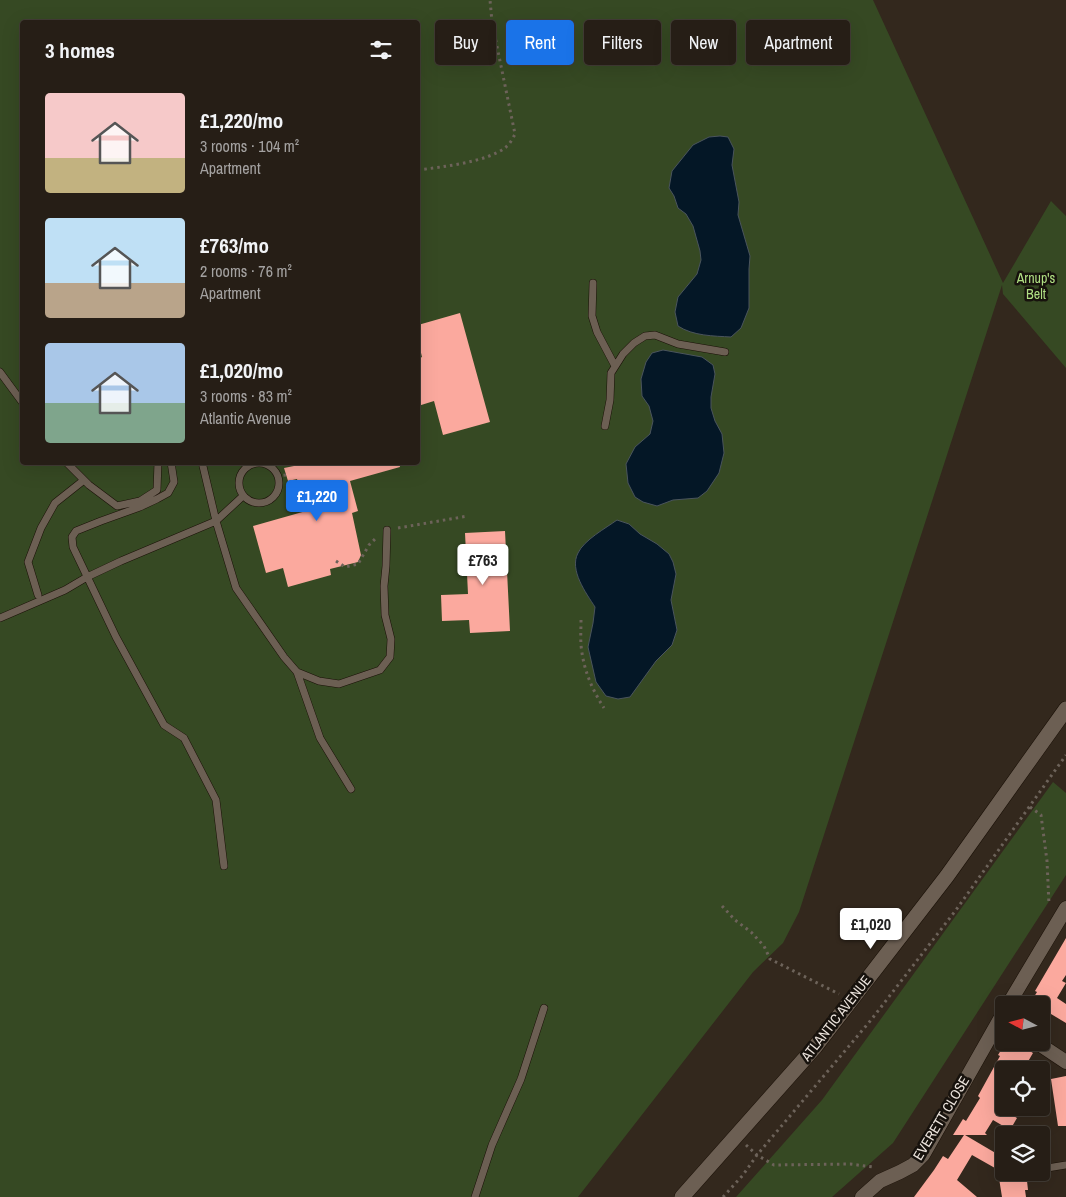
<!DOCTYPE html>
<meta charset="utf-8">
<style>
body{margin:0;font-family:"Archivo Narrow",sans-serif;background:#322b23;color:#f1f3f6;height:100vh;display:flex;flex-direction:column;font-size:19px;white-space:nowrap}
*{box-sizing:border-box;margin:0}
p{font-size:16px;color:#a4a2a1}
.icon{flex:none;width:28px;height:28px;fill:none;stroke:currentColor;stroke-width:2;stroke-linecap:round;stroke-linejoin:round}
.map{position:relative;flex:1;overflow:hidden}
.side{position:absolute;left:20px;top:20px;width:400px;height:445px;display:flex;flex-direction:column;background:#261e16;border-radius:5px;box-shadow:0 5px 20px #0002,0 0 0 1px #423c35}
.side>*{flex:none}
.hud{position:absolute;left:435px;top:20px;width:475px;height:45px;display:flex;gap:10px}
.needle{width:32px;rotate:277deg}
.fabs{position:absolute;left:995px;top:996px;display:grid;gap:10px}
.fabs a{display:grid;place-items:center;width:55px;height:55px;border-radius:5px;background:#261e16;box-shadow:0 5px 20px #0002,0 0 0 1px #423c35;font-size:25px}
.price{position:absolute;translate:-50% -42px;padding:0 11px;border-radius:5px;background:#fff;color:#222;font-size:16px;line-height:32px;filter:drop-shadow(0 1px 2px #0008)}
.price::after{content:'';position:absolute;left:50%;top:30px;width:15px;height:11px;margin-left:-8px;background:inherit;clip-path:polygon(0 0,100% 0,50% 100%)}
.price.active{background:#1a73e8;color:#fff}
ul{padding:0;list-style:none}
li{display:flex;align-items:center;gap:15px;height:125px;padding:0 25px}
li span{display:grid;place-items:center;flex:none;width:140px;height:100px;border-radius:5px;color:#555}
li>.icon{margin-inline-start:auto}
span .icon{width:60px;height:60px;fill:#fffc;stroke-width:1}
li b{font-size:21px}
h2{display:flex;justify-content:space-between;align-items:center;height:60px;padding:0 25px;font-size:21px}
.chip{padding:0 18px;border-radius:5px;background:#261e16;box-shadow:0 5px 20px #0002,0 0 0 1px #423c35;font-size:18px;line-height:45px}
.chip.active{background:#1a73e8;color:#fff}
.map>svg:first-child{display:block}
.green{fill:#364923;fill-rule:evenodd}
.water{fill:#041726;stroke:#4a545d}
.building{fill:#fba99e}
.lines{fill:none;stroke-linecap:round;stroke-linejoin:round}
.lane-casing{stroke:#1a1007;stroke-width:8}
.street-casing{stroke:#1a1007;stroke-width:15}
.secondary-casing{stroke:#1a1007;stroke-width:16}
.path{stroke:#6d635a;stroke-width:3;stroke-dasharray:2.5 4;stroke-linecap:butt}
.lane{stroke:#6c5f53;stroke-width:7}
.street{stroke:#6c5f53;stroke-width:14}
.secondary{stroke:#6c5f53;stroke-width:15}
.labels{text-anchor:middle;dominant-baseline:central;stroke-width:5;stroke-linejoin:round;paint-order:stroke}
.park-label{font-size:14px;fill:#b0df83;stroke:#17120d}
.street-label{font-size:14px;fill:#ece4dd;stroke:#17120d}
</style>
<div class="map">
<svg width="1066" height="1197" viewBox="0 0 1066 1197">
<rect width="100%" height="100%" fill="#33281d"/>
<path class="green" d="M 0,0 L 873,0 L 1003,283 L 1051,201 L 1066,216 L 1066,368 L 1003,294 L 1002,285 L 799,912 L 783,943 L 753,972 L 578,1197 L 0,1197 ZM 22,22 L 418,22 L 418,462 L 22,462 Z
M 1053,782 L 1066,793 L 1066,875 L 893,1143 L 832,1197 L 736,1197 L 822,1100 Z"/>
<path class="water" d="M 720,136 L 728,137 L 734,149 L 732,165 L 739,202 L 738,215 L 750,256 L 749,269 L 749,308 L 741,328 L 731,337 C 714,336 693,336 678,326 L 675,312 L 678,297 L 697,274 L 701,260 L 700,251 L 693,226 L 686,214 L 678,208 L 674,196 L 669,188 L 672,171 L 693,145 L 709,137 Z
M 663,350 L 702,357 L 713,365 L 715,374 L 711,397 L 711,408 L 715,421 L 722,434 L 724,453 L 719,473 L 707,491 L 698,498 L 673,500 L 657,506 L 643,502 L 635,497 L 628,483 L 626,464 L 635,447 L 650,434 L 653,421 L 649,406 L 642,396 L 641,379 L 646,362 L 652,353 Z
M 617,520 L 629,524 L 640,534 L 657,544 L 669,554 L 673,562 L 676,574 L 671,600 L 677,630 L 672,645 L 656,661 L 630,697 L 618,699 L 606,696 L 596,682 L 588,647 L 593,623 L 595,607 C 586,593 569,570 578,553 C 584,540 606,528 617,520 Z"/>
<path class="building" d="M 460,313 L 490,422 L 443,435 L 434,401 L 418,406 L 418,359 L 422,357 L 418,340 L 418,325 Z
M 293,462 L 399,462 L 400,467 L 350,481 L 358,511 L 352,513 L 361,555 L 358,562 L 330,569 L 331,575 L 288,587 L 283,568 L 266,573 L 253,526 L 306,511 L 297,479 L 288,481 L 284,468 L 294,466 Z
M 505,531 L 510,631 L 470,633 L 469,620 L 442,621 L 441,595 L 468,594 L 465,533 Z
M 1066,938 L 1066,975 L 1062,981 L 1066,983 L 1057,998 L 1066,1004 L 1066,1023 L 1051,1014 L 1041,1030 L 1041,1005 L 1029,1005 L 1037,992 L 1035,991 Z
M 1006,1042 L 1015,1042 L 1033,1053 L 1023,1070 L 1004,1070 L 1004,1090 L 995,1105 L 1017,1118 L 1010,1130 L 993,1120 L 985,1133 L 987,1135 L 965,1135 L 1004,1158 L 1004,1172 L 1026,1172 L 1028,1190 L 1025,1190 L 1026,1197 L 1002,1197 L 998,1172 L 1002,1172 L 972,1155 L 957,1180 L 977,1197 L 914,1197 L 934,1170 L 943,1156 L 948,1159 L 964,1135 L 953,1135 L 963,1119 L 966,1121 L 980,1098 L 978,1096 L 1000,1056 L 998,1055 Z
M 1066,1076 L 1066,1126 L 1058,1126 L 1051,1079 Z"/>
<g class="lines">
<defs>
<path id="lane" d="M 593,283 L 592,316 L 597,332 L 615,366
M 0,372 L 22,402
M 605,426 L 610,400 L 611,373 L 623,354 L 634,343 L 645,336 L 655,335 L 678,344 L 725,352
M 66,462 L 89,485 L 117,506 L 140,501 L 157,490 L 158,462
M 171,462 L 174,482 L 168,493 L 157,499 L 140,507 L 101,521 L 76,531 L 72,537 L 73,547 L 116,637 L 164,725 L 184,738 L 216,800 L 224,866
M239 483a20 20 0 1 1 40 0a20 20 0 1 1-40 0Z
M 243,496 L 216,521 L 236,588 L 284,657 L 297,672 L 320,738 L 351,789
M 38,595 L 28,562 L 41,528 L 55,503 L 84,480
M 0,618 L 65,590 L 87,577 L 121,561 L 216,521 L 202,462
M 297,672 L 319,681 L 339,684 L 380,670 L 390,657 L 391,639 L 385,615 L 384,586 L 386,566 L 387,530
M 1041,1169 L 1066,1165
M 475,1197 L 492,1145 L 521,1079 L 544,1008"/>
<path id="street" d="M 1008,1005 L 1066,908
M 1036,1042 L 1066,1062
M 862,1197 L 880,1181 L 900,1172 L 913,1165 L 923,1155 L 1004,1012"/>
<path id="secondary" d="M 682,1197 L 815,1047 L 947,876 L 1066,709"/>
</defs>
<use href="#lane" class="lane-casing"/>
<use href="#street" class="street-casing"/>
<use href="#secondary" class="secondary-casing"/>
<path class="path" d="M 418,170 C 441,167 488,162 506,147 C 510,144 513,138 515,134 L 492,22 L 490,0
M 277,476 L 286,475
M 398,528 L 468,516
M 336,561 L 345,567 L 358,564 L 369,545 L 375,539
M 581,620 C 581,631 580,642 582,653 C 585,673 593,691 604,708
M 1030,807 L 1041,815 L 1047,861 L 1049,905
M 722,906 L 735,920 L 751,932 L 764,946 L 770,959 L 839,994
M 746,1145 L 757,1155 L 774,1165 L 850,1164 L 873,1167
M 723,1197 L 743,1175 L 757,1155 L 871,1020 L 956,910 L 1066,755"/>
<use href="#lane" class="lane"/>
<use href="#street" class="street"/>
<use href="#secondary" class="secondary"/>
</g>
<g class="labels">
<g class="park-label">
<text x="1036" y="278">Arnup's<tspan x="1036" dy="16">Belt</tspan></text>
</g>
<g class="street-label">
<text transform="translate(836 1018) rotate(-52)">ATLANTIC AVENUE</text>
<text transform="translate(941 1118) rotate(-59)">EVERETT CLOSE</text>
</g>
</g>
</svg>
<div class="fabs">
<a><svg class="needle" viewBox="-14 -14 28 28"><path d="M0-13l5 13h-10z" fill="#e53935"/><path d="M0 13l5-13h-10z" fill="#a4a2a1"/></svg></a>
<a><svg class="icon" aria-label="locate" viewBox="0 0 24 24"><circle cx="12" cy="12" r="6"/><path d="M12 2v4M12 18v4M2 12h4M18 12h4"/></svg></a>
<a><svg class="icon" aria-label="layers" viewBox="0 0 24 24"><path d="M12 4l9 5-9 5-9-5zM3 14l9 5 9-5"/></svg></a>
</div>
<b class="price active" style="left:317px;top:522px">£1,220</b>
<b class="price" style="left:483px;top:586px">£763</b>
<b class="price" style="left:871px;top:950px">£1,020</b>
<div class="hud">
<a class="chip">Buy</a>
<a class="chip active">Rent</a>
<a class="chip">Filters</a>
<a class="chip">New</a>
<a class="chip">Apartment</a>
</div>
<section class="side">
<h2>3 homes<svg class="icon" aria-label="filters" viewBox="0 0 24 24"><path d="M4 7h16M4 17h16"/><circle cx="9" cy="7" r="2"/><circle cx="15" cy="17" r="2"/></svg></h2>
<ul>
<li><span style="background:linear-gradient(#f6c9c9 65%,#c2b280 0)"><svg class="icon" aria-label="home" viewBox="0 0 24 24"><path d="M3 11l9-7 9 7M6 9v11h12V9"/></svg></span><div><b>£1,220/mo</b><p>3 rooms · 104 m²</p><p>Apartment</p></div></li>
<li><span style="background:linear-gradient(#bfe0f5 65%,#b9a48a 0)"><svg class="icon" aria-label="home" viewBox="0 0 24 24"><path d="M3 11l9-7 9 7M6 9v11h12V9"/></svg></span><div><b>£763/mo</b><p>2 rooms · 76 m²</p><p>Apartment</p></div></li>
<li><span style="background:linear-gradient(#a9c7e8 60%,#7fa58c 0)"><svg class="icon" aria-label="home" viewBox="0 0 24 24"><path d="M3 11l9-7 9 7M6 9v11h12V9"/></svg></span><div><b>£1,020/mo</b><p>3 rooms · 83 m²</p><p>Atlantic Avenue</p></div></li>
</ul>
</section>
</div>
